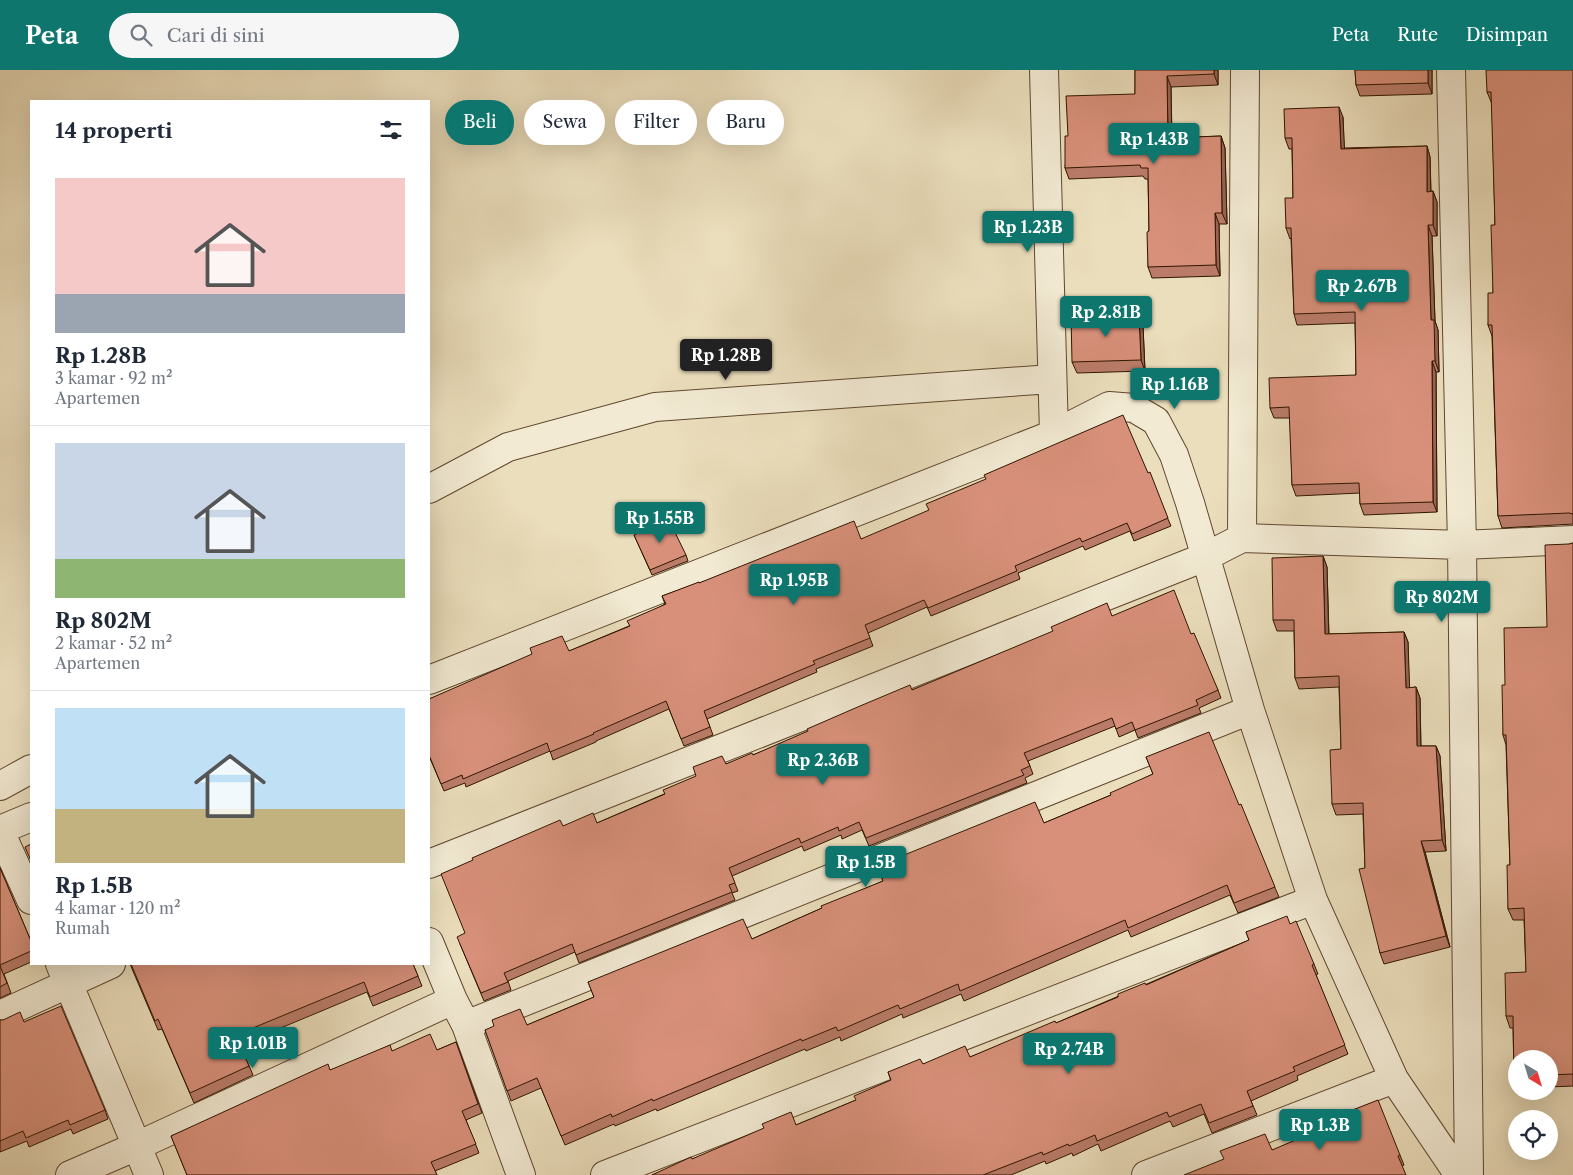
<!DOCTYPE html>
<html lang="id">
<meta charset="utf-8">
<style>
body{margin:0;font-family:"Libre Caslon Text",serif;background:#f6f6f7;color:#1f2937;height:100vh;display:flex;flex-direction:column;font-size:19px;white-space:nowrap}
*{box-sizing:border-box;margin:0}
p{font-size:16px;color:#747a83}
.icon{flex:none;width:28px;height:28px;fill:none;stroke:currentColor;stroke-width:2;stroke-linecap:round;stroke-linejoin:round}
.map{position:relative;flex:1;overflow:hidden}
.details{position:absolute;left:30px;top:30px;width:400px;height:865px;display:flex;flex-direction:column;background:#fff;border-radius:0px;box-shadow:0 5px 20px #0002}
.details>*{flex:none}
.banner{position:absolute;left:445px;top:30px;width:475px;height:45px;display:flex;gap:10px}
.needle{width:32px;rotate:142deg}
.tools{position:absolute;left:1508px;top:980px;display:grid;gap:10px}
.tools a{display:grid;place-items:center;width:50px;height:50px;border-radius:50%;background:#fff;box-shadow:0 5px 20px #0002;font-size:25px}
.price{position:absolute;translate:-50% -42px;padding:0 11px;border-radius:5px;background:#0f766e;color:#fff;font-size:16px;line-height:32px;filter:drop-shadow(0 1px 2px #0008)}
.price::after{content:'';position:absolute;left:50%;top:30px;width:15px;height:11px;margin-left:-8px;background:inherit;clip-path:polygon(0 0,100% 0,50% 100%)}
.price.on{background:#222;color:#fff}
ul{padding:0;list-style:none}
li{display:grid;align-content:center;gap:10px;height:265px;padding:0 25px}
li+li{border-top:1px solid #e0e1e3}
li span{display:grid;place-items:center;height:155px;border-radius:0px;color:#555}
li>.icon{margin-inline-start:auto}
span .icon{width:90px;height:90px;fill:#fffc;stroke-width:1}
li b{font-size:21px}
h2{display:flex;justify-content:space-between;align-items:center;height:60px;padding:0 25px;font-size:21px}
.chip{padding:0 18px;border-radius:22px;background:#fff;box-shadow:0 5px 20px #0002;font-size:18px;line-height:45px}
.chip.on{background:#0f766e;color:#fff}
header{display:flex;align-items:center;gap:30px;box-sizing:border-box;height:70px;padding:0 25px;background:#0f766e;color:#fff}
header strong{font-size:24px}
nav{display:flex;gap:28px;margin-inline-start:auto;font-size:18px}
.search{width:350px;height:45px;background:#f6f6f7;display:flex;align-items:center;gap:12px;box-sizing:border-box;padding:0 18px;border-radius:28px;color:#747a83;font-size:19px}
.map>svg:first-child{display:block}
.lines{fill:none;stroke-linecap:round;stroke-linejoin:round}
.minor-casing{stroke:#60472f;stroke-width:30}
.minor{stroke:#f2ead3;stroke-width:28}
.wall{fill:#ba7c69;stroke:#311500}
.shaded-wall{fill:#976555;stroke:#311500}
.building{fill:#d8907a;stroke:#311500}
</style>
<header>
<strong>Peta</strong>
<div class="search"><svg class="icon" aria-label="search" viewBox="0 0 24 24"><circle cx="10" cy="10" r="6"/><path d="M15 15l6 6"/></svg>Cari di sini</div>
<nav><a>Peta</a><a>Rute</a><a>Disimpan</a></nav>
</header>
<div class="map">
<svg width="1573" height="1105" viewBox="0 0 1573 1105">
<rect width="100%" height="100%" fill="#ebdebc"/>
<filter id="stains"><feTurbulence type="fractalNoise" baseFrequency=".004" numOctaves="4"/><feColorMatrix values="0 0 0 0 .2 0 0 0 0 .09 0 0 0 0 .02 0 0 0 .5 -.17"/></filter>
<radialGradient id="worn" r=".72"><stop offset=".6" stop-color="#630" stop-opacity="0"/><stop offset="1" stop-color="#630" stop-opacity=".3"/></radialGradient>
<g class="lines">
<defs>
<path id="minor" d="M 1044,0 L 1054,364
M 1451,0 L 1462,475 L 1469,1105
M 429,419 L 508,377 L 655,337 L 1052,309
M 1242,468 L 1245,0
M 429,610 L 1054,364 L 1109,336 L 1134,338 L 1156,351 L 1174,385 L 1190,433 L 1250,640 L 1313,830 L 1394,1009 L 1459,1105
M 0,716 L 31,699
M 0,760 L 31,747
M 0,761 L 31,830
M 429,794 L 1205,487 L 1242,468 L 1462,475 L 1573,470
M 429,872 L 453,930 L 466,955 L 521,1105
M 60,894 L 149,1105
M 0,945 L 111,894
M 466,955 L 1250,640
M 70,1105 L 137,1076 L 453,930
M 605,1105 L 1313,830
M 1146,1105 L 1394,1009"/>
</defs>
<use href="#minor" class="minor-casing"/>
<use href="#minor" class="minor"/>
</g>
<path class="wall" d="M 1135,0 L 1218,0 L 1218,15 L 1171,17 L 1172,68 L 1221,66 L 1225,78 L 1227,154 L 1219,154 L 1220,206 L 1152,208 L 1148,197 L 1149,161 L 1148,109 L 1145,109 L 1143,106 L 1069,109 L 1065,98 L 1068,66 L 1135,24 Z
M 1355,0 L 1432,0 L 1432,24 L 1360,26 L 1356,15 Z
M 1573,0 L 1573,454 L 1502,458 L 1498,446 L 1492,266 L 1488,255 L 1493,223 L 1495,155 L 1492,34 L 1487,22 Z
M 1343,47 L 1344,78 L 1427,76 L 1430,87 L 1431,121 L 1433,121 L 1437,132 L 1437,166 L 1432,166 L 1435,251 L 1438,260 L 1439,302 L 1436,302 L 1437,442 L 1364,445 L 1360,434 L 1360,423 L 1296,426 L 1292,415 L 1290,348 L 1274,348 L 1270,338 L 1356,305 L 1355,253 L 1297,255 L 1294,244 L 1291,168 L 1290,169 L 1286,158 L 1293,128 L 1292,79 L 1289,79 L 1285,68 Z
M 1143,256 L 1145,301 L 1077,303 L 1072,292 Z
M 1148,403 L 1171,456 L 1134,471 L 1130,461 L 1085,480 L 1083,476 L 1018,503 L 1020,509 L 931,546 L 927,537 L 868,563 L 873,576 L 816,599 L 817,602 L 707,649 L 713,665 L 684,676 L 669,639 L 596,671 L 596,672 L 553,690 L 550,681 L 466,717 L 465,713 L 444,721 L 429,686 L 429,629 L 569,581 L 629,556 L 665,534 L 662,526 L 699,513 L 861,469 Z
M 634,465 L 686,485 L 688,491 L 652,505 Z
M 1573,473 L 1573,1016 L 1549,1017 L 1549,989 L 1516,989 L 1516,1011 L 1514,1006 L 1513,958 L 1510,958 L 1506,946 L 1526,902 L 1524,850 L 1513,850 L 1508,839 L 1510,795 L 1506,675 L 1503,665 L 1505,615 L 1547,557 L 1569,474 Z
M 1323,486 L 1327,497 L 1329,564 L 1404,562 L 1408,572 L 1409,618 L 1416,617 L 1420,628 L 1421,676 L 1436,676 L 1440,686 L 1446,781 L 1425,782 L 1450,877 L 1384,894 L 1380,883 L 1365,798 L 1363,744 L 1336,745 L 1332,734 L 1341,679 L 1339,617 L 1299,619 L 1295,608 L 1294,561 L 1277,561 L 1273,550 Z
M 1112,546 L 1191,564 L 1218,620 L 1221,628 L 1199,638 L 1201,643 L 1138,668 L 1135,660 L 1119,667 L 1115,656 L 1028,691 L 1033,704 L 1025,708 L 1027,713 L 869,776 L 862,760 L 842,769 L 841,765 L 804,781 L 802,776 L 732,806 L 738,821 L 732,823 L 735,830 L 579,893 L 575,882 L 508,911 L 511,920 L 484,931 L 460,874 L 465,863 L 563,756 L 597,753 L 664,724 L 726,694 L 753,685 L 912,620 Z
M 1146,687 L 1239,735 L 1279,827 L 1238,843 L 1230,825 L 1131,867 L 1128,860 L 964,931 L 961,924 L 903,948 L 902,944 L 841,971 L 840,967 L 806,981 L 805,979 L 657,1041 L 656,1039 L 615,1056 L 614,1054 L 565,1075 L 541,1018 L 511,1031 L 485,960 L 527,955 L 594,927 L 588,912 L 752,869 L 883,811 L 877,796 L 1044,753 L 1111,725 L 1153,704 Z
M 0,798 L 31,871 L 31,892 L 4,904 L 11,923 L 0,928 Z
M 1290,854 L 1314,894 L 1318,904 L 1316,905 L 1348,984 L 1297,1006 L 1298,1010 L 1251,1031 L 1257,1045 L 1212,1063 L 1204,1044 L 1173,1057 L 1170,1051 L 1101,1081 L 1098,1074 L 1073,1086 L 1072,1083 L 1046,1094 L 1045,1091 L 1011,1105 L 652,1105 L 692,1089 L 796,1055 L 856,1030 L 891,1011 L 888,1002 L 923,994 L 970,987 L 1056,953 L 1249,870 L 1246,862 Z
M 130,894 L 413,894 L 422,916 L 373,936 L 367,922 L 240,975 L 253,1005 L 194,1033 L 162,959 L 158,960 Z
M 0,950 L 24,952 L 105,1040 L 108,1049 L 73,1064 L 71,1059 L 29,1077 L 27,1071 L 0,1082 Z
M 456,972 L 482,1043 L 466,1050 L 479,1083 L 435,1101 L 437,1105 L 187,1105 L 171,1066 L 330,1000 L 392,981 L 437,980 Z
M 1272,1080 L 1400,1085 L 1404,1095 L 1402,1096 Z"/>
<path class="shaded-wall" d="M 1214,0 L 1218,0 L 1218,15 L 1214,4 Z
M 1428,0 L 1432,0 L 1432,24 L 1428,13 Z
M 1167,6 L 1171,17 L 1172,79 L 1168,68 Z
M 1339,37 L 1343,47 L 1345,89 L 1341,79 Z
M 1221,66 L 1225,78 L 1227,154 L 1222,143 Z
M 1427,76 L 1430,87 L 1431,132 L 1427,122 Z
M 1433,121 L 1437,132 L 1437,166 L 1433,155 Z
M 1215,143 L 1219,154 L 1220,206 L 1216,195 Z
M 1428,155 L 1432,166 L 1435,251 L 1438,260 L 1439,302 L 1435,291 L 1431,250 Z
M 1139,245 L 1143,256 L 1145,301 L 1141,290 Z
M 1432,291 L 1436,302 L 1437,442 L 1433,432 Z
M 1323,486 L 1327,497 L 1329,575 L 1325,564 Z
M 1404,562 L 1408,572 L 1410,628 L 1406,618 Z
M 1416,617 L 1420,628 L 1421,687 L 1417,676 Z
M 1436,676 L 1440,686 L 1446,781 L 1442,770 Z
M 1421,771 L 1425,782 L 1450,877 L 1446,866 Z"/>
<path class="building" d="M 1135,0 L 1214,0 L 1214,4 L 1167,6 L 1168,68 L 1221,66 L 1222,143 L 1215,143 L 1216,195 L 1148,197 L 1147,162 L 1149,161 L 1148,98 L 1141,98 L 1140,95 L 1065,98 L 1065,66 L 1068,66 L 1066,26 L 1135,24 Z
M 1355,0 L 1428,0 L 1428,13 L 1356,15 Z
M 1486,0 L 1573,0 L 1573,444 L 1569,443 L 1498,446 L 1492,255 L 1488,255 L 1488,223 L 1493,223 L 1491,155 L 1495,155 L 1491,22 L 1487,22 Z
M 1339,37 L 1341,79 L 1427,76 L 1427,122 L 1433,121 L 1433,155 L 1428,155 L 1431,250 L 1434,250 L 1435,291 L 1432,291 L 1433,432 L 1360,434 L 1359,413 L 1292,415 L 1289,337 L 1270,338 L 1269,308 L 1356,305 L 1355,242 L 1294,244 L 1291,158 L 1286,158 L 1285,128 L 1293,128 L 1292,68 L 1285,68 L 1284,39 Z
M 1139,245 L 1141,290 L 1072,292 L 1071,246 Z
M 1123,345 L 1148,403 L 1150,402 L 1168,448 L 1132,464 L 1127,453 L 1082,472 L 1080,468 L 1015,496 L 1017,501 L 928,538 L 924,530 L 865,555 L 870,568 L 813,591 L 815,594 L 704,641 L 710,657 L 681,669 L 666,631 L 593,663 L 594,664 L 550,682 L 547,673 L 463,709 L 462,705 L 441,714 L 429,685 L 429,629 L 532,584 L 530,578 L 562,566 L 569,581 L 630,556 L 627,551 L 666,534 L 662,526 L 699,512 L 699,513 L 854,451 L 861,469 L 929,440 L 926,434 L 986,409 L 984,405 Z
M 668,448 L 686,485 L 650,500 L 634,465 Z
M 1573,473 L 1573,1004 L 1549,1005 L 1549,989 L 1516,989 L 1516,1006 L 1514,1006 L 1513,946 L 1506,946 L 1505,903 L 1526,902 L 1524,838 L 1508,839 L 1507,795 L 1510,795 L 1506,665 L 1503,665 L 1502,615 L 1505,615 L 1504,558 L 1547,557 L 1545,475 L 1569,474 Z
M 1323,486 L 1325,564 L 1404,562 L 1406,618 L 1416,617 L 1417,676 L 1436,676 L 1442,770 L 1421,771 L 1446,866 L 1380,883 L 1359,799 L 1365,798 L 1363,733 L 1332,734 L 1330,680 L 1341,679 L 1339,606 L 1295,608 L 1294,550 L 1273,550 L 1272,488 Z
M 1174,520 L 1191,564 L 1194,563 L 1218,620 L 1196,630 L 1198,635 L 1135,660 L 1132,652 L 1116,659 L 1112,648 L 1024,683 L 1030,696 L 1021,700 L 1024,705 L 866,768 L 859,752 L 839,761 L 838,757 L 801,773 L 799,768 L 729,798 L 735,813 L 729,815 L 732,822 L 576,885 L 572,874 L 504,903 L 508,912 L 481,923 L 457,867 L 465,863 L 441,804 L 473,790 L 472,788 L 560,750 L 563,756 L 593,743 L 597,753 L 665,724 L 663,720 L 696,706 L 693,697 L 722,686 L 726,694 L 752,683 L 753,685 L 808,661 L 807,659 L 860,636 L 910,615 L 912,620 L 1053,561 L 1051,557 L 1107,533 L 1112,546 Z
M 1209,662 L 1239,735 L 1241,734 L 1275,817 L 1234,833 L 1227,815 L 1128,858 L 1125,850 L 960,921 L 958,914 L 900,939 L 898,935 L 838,961 L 836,957 L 802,971 L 801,969 L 653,1031 L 652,1029 L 612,1047 L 611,1044 L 561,1066 L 537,1008 L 507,1021 L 485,960 L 494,956 L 492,950 L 520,939 L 527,955 L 594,927 L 588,912 L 743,849 L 752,869 L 822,838 L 821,836 L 883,811 L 877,796 L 1035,732 L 1044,753 L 1111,725 L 1110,723 L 1153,704 L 1146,687 Z
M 31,774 L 31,791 L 25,777 Z
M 0,798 L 31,871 L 31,881 L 0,895 Z
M 1287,846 L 1290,854 L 1296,851 L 1314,894 L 1312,895 L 1345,975 L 1293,997 L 1295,1001 L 1247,1021 L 1253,1036 L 1209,1053 L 1201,1034 L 1169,1047 L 1167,1042 L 1097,1071 L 1095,1065 L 1069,1076 L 1068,1074 L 1043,1085 L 1042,1082 L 983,1105 L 652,1105 L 691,1087 L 692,1089 L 764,1058 L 762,1054 L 791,1042 L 796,1055 L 856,1030 L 854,1026 L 891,1010 L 888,1002 L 920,989 L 923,994 L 965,976 L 970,987 L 1055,951 L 1056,953 L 1118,927 L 1118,924 L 1145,913 L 1146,915 L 1249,870 L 1246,862 Z
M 131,894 L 413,894 L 418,906 L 370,927 L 364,912 L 236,965 L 249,996 L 190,1023 L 158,949 L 155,951 Z
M 0,896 L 7,913 L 0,917 Z
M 61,936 L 105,1040 L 70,1055 L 68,1050 L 26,1068 L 23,1061 L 0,1071 L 0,950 L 3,950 L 20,942 L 24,952 Z
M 430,964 L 437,980 L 456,972 L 478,1034 L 462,1041 L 476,1074 L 431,1092 L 437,1105 L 187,1105 L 171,1066 L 328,994 L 330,1000 L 390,975 L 392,981 Z
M 1378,1030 L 1400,1085 L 1398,1086 L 1406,1105 L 1184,1105 L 1224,1089 L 1220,1081 L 1265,1064 L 1272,1080 L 1352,1046 L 1350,1041 Z"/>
<rect width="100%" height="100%" filter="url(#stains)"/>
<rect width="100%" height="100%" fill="url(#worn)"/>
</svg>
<div class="tools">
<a><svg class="needle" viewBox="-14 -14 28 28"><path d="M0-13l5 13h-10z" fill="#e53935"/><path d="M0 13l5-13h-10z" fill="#747a83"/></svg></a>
<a><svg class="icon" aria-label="locate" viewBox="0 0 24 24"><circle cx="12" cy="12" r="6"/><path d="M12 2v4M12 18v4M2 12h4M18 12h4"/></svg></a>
</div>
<b class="price" style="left:1154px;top:95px">Rp 1.43B</b>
<b class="price" style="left:1028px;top:183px">Rp 1.23B</b>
<b class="price" style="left:1362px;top:242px">Rp 2.67B</b>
<b class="price" style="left:1106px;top:268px">Rp 2.81B</b>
<b class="price on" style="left:726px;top:311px">Rp 1.28B</b>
<b class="price" style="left:1175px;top:340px">Rp 1.16B</b>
<b class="price" style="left:660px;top:474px">Rp 1.55B</b>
<b class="price" style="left:794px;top:536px">Rp 1.95B</b>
<b class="price" style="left:1442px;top:553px">Rp 802M</b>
<b class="price" style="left:823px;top:716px">Rp 2.36B</b>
<b class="price" style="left:866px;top:818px">Rp 1.5B</b>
<b class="price" style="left:253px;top:999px">Rp 1.01B</b>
<b class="price" style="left:1069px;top:1005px">Rp 2.74B</b>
<b class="price" style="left:1320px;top:1081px">Rp 1.3B</b>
<div class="banner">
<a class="chip on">Beli</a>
<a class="chip">Sewa</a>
<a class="chip">Filter</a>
<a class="chip">Baru</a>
</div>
<section class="details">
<h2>14 properti<svg class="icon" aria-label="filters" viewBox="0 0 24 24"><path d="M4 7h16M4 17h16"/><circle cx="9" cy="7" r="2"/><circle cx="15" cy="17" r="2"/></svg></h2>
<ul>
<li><span style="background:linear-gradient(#f6c9c9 75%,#9aa5b1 0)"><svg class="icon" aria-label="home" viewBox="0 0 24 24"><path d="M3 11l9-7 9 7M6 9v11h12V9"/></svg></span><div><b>Rp 1.28B</b><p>3 kamar · 92 m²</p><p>Apartemen</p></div></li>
<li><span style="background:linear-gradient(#c9d6e8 75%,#8fb573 0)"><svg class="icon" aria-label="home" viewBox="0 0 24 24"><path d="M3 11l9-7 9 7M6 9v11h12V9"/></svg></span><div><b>Rp 802M</b><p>2 kamar · 52 m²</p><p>Apartemen</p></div></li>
<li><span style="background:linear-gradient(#bfe0f5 65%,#c2b280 0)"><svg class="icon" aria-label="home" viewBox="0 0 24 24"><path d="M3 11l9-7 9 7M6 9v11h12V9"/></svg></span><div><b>Rp 1.5B</b><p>4 kamar · 120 m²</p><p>Rumah</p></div></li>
</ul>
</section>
</div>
